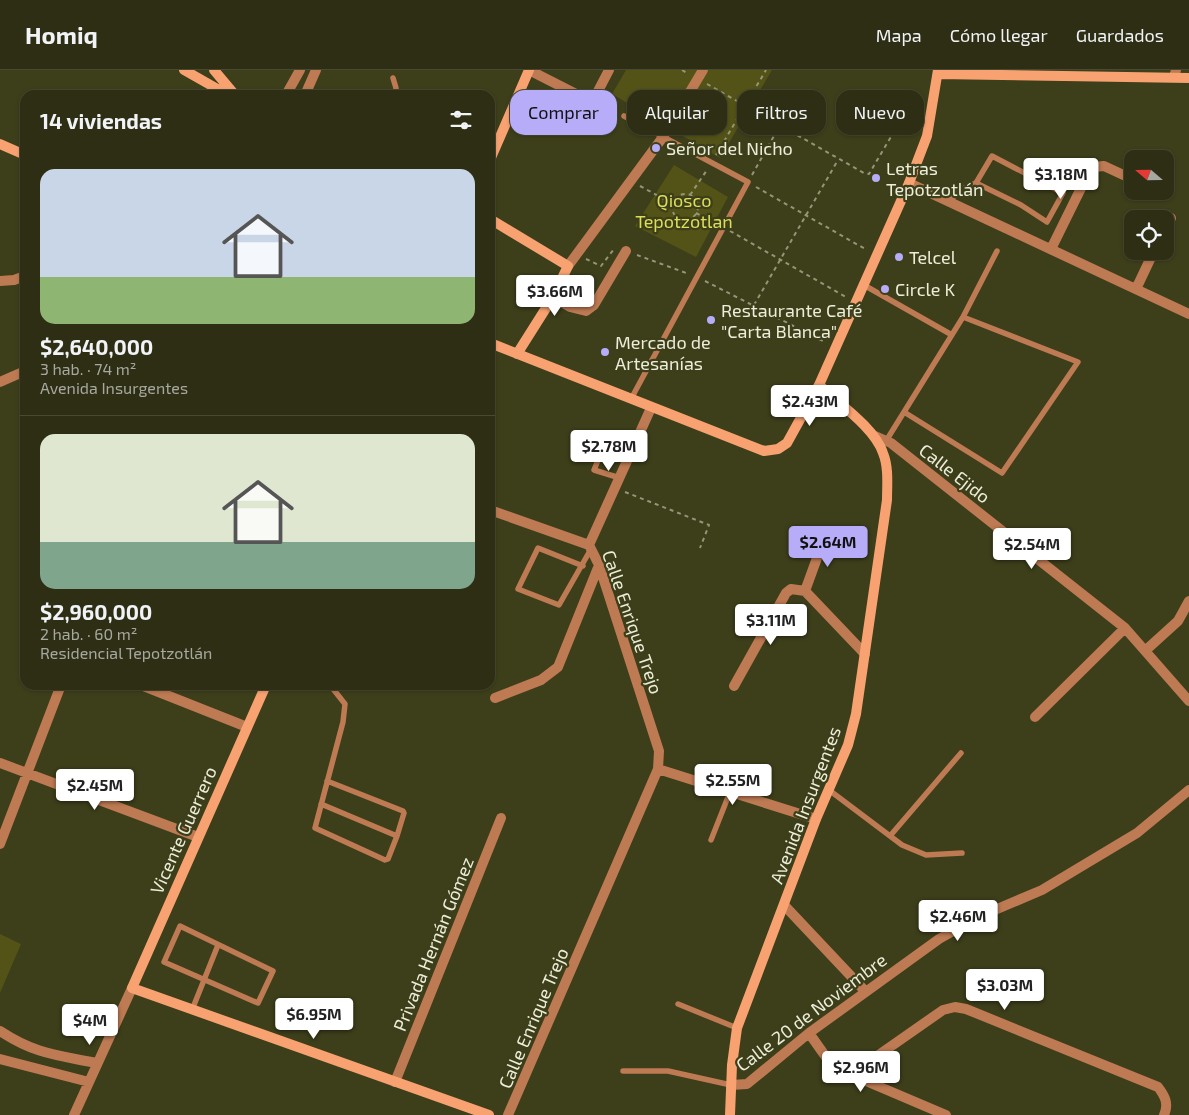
<!DOCTYPE html>
<html lang="es">
<meta charset="utf-8">
<style>
body{margin:0;font-family:"Exo 2",sans-serif;background:#36361d;color:#f1f3f6;height:100vh;display:flex;flex-direction:column;font-size:19px;white-space:nowrap}
*{box-sizing:border-box;margin:0}
p{font-size:16px;color:#a7a8a0}
.icon{flex:none;width:28px;height:28px;fill:none;stroke:currentColor;stroke-width:2;stroke-linecap:round;stroke-linejoin:round}
.map{position:relative;flex:1;overflow:hidden}
.side{position:absolute;left:20px;top:20px;width:475px;height:600px;display:flex;flex-direction:column;background:#2e2e14;border-radius:15px;box-shadow:0 1px 4px #0004,0 0 0 1px #494a34}
.side>*{flex:none}
.hud{position:absolute;left:510px;top:20px;width:475px;height:45px;display:flex;gap:10px}
.needle{width:32px;rotate:290deg}
.tools{position:absolute;left:1124px;top:80px;display:grid;gap:10px}
.tools a{display:grid;place-items:center;width:50px;height:50px;border-radius:10px;background:#2e2e14;box-shadow:0 1px 4px #0004,0 0 0 1px #494a34;font-size:25px}
.price{position:absolute;translate:-50% -42px;padding:0 11px;border-radius:5px;background:#fff;color:#222;font-size:16px;line-height:32px;filter:drop-shadow(0 1px 2px #0008)}
.price::after{content:'';position:absolute;left:50%;top:30px;width:15px;height:11px;margin-left:-8px;background:inherit;clip-path:polygon(0 0,100% 0,50% 100%)}
.price.selected{background:#b6acf8;color:#111}
ul{padding:0;list-style:none}
li{display:grid;align-content:center;gap:10px;height:265px;padding:0 20px}
li+li{border-top:1px solid #494a34}
li span{display:grid;place-items:center;height:155px;border-radius:15px;color:#555}
li>.icon{margin-inline-start:auto}
span .icon{width:90px;height:90px;fill:#fffc;stroke-width:1}
li b{font-size:21px}
h2{display:flex;justify-content:space-between;align-items:center;height:60px;padding:0 20px;font-size:21px}
.tag{padding:0 18px;border-radius:15px;background:#2e2e14;box-shadow:0 1px 4px #0004,0 0 0 1px #494a34;font-size:18px;line-height:45px}
.tag.selected{background:#b6acf8;color:#111}
header{display:flex;align-items:center;gap:30px;box-sizing:border-box;height:70px;padding:0 25px;background:#2e2e14;border-bottom:1px solid #494a34}
header strong{font-size:24px}
nav{display:flex;gap:28px;margin-inline-start:auto;font-size:18px}
.map>svg:first-child{display:block}
.green{fill:#535317}
.lines{fill:none;stroke-linecap:round;stroke-linejoin:round}
.path{stroke:#949679;stroke-width:2;stroke-dasharray:4 4;stroke-linecap:butt}
.lane{stroke:#bd7a53;stroke-width:5.5}
.street{stroke:#bd7a53;stroke-width:10}
.secondary{stroke:#f8a271;stroke-width:10}
.poi-dot{fill:#b6acf8;stroke:#3d3e1a;stroke-width:2}
.labels{text-anchor:middle;dominant-baseline:central;stroke-width:4.5;stroke-linejoin:round;paint-order:stroke}
.poi-label{font-size:18px;fill:#eceed9;stroke:#3d3e1a;text-anchor:start}
.park-label{font-size:18px;fill:#dcde59;stroke:#3d3e1a}
.street-label{font-size:18px;fill:#eceed9;stroke:#3d3e1a}
</style>
<header>
<strong>Homiq</strong>
<nav><a>Mapa</a><a>Cómo llegar</a><a>Guardados</a></nav>
</header>
<div class="map">
<svg width="1189" height="1045" viewBox="0 0 1189 1045">
<rect width="100%" height="100%" fill="#3d3e1a"/>
<path class="green" d="M 626,0 L 772,0 L 720,88 L 612,24 Z
M 674,95 L 728,127 L 696,187 L 635,156 Z
M 0,864 L 21,874 L 0,923 Z"/>
<g class="lines">
<path class="path" d="M 682,0 L 687,3
M 707,14 L 864,103 L 869,104 L 892,65 L 903,55 L 916,61
M 602,34 L 617,43
M 716,85 L 766,0
M 752,105 L 779,57
M 640,116 L 673,134
M 756,117 L 867,180
M672 137a13 13 0 1 1 26 0a13 13 0 1 1-26 0Z
M 690,125 L 707,100
M 696,143 L 715,153
M 730,161 L 846,227
M 637,185 L 689,204
M 586,189 L 601,196 L 614,179
M 705,211 L 825,272
M 754,235 L 838,90
M 625,422 L 709,455 L 700,478"/>
<path class="lane" d="M 393,8 L 396,18 L 395,25
M 624,46 L 748,112 L 631,329
M 949,131 L 962,119 L 976,113 L 992,86 L 1063,123 L 1047,152 L 1021,135 L 976,113
M 862,214 L 952,265
M 963,247 L 997,181
M 607,368 L 594,400 L 620,408
M 886,371 L 963,247 L 1078,292 L 1002,403 L 904,342
M 583,496 L 538,478 L 518,519 L 559,535 L 591,479
M 330,615 L 345,634 L 343,652 L 315,758 L 385,790 L 388,789 L 397,766
M 829,720 L 902,775 L 926,785 L 962,783
M 321,734 L 397,766 L 404,743 L 403,741 L 327,711
M 890,766 L 961,683
M 711,770 L 730,722
M 180,856 L 273,901 L 258,933 L 164,892 Z
M 678,934 L 737,958
M 192,940 L 218,875
M 623,1001 L 668,1001 L 731,1015"/>
<path class="street" d="M 529,0 L 580,26 L 591,28 L 596,25 L 609,0
M 1174,7 L 1176,0
M 286,25 L 300,0
M 305,25 L 316,0
M 909,113 L 1189,244
M 1165,160 L 1171,148
M 1051,179 L 1088,104 L 1094,97 L 1104,96 L 1132,109
M 568,196 L 663,67 L 703,0
M 0,211 L 14,210 L 25,206
M 1136,219 L 1154,181
M 553,227 L 570,237 L 586,241 L 594,235 L 626,181
M 0,312 L 25,301
M 875,366 L 891,373 L 1125,558 L 1189,631
M 490,440 L 589,475
M 589,475 L 651,338
M 805,521 L 825,466
M 1146,580 L 1178,551 L 1189,531
M 141,615 L 247,657
M 734,616 L 786,523 L 791,519 L 805,521 L 865,584
M 495,628 L 541,610 L 558,597 L 599,495
M 1035,647 L 1125,558
M 0,693 L 198,767
M 658,699 L 816,749
M 0,774 L 61,615
M 784,835 L 865,921
M 0,961 C 35,984 56,985 96,993
M 809,963 L 833,997 L 946,1045
M 0,989 L 89,1012
M 850,1005 L 943,940 L 955,937 L 966,939 L 1158,1017 C 1165,1026 1169,1034 1164,1045
M 395,1012 L 501,748
M 731,1015 L 747,1014 L 809,963 L 939,869 L 976,848 L 1042,820 L 1137,763 L 1189,720
M 74,1045 L 132,918
M 508,1045 L 658,699 L 659,681 L 599,495 L 589,475"/>
<path class="secondary" d="M 184,0 L 228,25
M 214,0 L 235,25
M 938,4 L 1189,8
M 0,74 L 25,85
M 490,90 L 529,0
M 490,149 L 568,196 L 553,227 L 517,284
M 490,273 L 764,381 L 778,379 L 787,373 L 819,315 L 909,113 L 927,66 L 938,0
M 266,615 L 132,918 L 489,1045
M 730,1045 L 732,995 L 737,958 L 816,749 L 848,675 L 856,644 L 887,430 C 887,415 889,398 883,383 C 875,358 838,333 819,315"/>
</g>
<g class="poi-dot">
<circle cx="656" cy="78" r="5"/>
<circle cx="876" cy="108" r="5"/>
<circle cx="899" cy="187" r="5"/>
<circle cx="885" cy="219" r="5"/>
<circle cx="711" cy="250" r="5"/>
<circle cx="605" cy="282" r="5"/>
</g>
<g class="labels">
<g class="poi-label">
<text x="666" y="78">Señor del Nicho</text>
<text x="886" y="98">Letras<tspan x="886" dy="21">Tepotzotlán</tspan></text>
<text x="909" y="187">Telcel</text>
<text x="895" y="219">Circle K</text>
<text x="721" y="240">Restaurante Café<tspan x="721" dy="21">"Carta Blanca"</tspan></text>
<text x="615" y="272">Mercado de<tspan x="615" dy="21">Artesanías</tspan></text>
</g>
<g class="park-label">
<text x="684" y="130">Qiosco<tspan x="684" dy="21">Tepotzotlan</tspan></text>
</g>
<g class="street-label">
<text transform="translate(955 403) rotate(38)">Calle Ejido</text>
<text transform="translate(633 552) rotate(71)">Calle Enrique Trejo</text>
<text transform="translate(805 735) rotate(-69)">Avenida Insurgentes</text>
<text transform="translate(183 760) rotate(-66)">Vicente Guerrero</text>
<text transform="translate(433 874) rotate(-68)">Privada Hernán Gómez</text>
<text transform="translate(811 942) rotate(-37)">Calle 20 de Noviembre</text>
<text transform="translate(533 948) rotate(-67)">Calle Enrique Trejo</text>
</g>
</g>
</svg>
<div class="tools">
<a><svg class="needle" viewBox="-14 -14 28 28"><path d="M0-13l5 13h-10z" fill="#e53935"/><path d="M0 13l5-13h-10z" fill="#a7a8a0"/></svg></a>
<a><svg class="icon" aria-label="locate" viewBox="0 0 24 24"><circle cx="12" cy="12" r="6"/><path d="M12 2v4M12 18v4M2 12h4M18 12h4"/></svg></a>
</div>
<b class="price" style="left:1061px;top:130px">$3.18M</b>
<b class="price" style="left:555px;top:247px">$3.66M</b>
<b class="price" style="left:810px;top:357px">$2.43M</b>
<b class="price" style="left:609px;top:402px">$2.78M</b>
<b class="price selected" style="left:828px;top:498px">$2.64M</b>
<b class="price" style="left:1032px;top:500px">$2.54M</b>
<b class="price" style="left:771px;top:576px">$3.11M</b>
<b class="price" style="left:733px;top:736px">$2.55M</b>
<b class="price" style="left:95px;top:741px">$2.45M</b>
<b class="price" style="left:958px;top:872px">$2.46M</b>
<b class="price" style="left:1005px;top:941px">$3.03M</b>
<b class="price" style="left:314px;top:970px">$6.95M</b>
<b class="price" style="left:90px;top:976px">$4M</b>
<b class="price" style="left:861px;top:1023px">$2.96M</b>
<div class="hud">
<a class="tag selected">Comprar</a>
<a class="tag">Alquilar</a>
<a class="tag">Filtros</a>
<a class="tag">Nuevo</a>
</div>
<section class="side">
<h2>14 viviendas<svg class="icon" aria-label="filters" viewBox="0 0 24 24"><path d="M4 7h16M4 17h16"/><circle cx="9" cy="7" r="2"/><circle cx="15" cy="17" r="2"/></svg></h2>
<ul>
<li><span style="background:linear-gradient(#c9d6e8 70%,#8fb573 0)"><svg class="icon" aria-label="home" viewBox="0 0 24 24"><path d="M3 11l9-7 9 7M6 9v11h12V9"/></svg></span><div><b>$2,640,000</b><p>3 hab. · 74 m²</p><p>Avenida Insurgentes</p></div></li>
<li><span style="background:linear-gradient(#dfe7d0 70%,#7fa58c 0)"><svg class="icon" aria-label="home" viewBox="0 0 24 24"><path d="M3 11l9-7 9 7M6 9v11h12V9"/></svg></span><div><b>$2,960,000</b><p>2 hab. · 60 m²</p><p>Residencial Tepotzotlán</p></div></li>
</ul>
</section>
</div>
